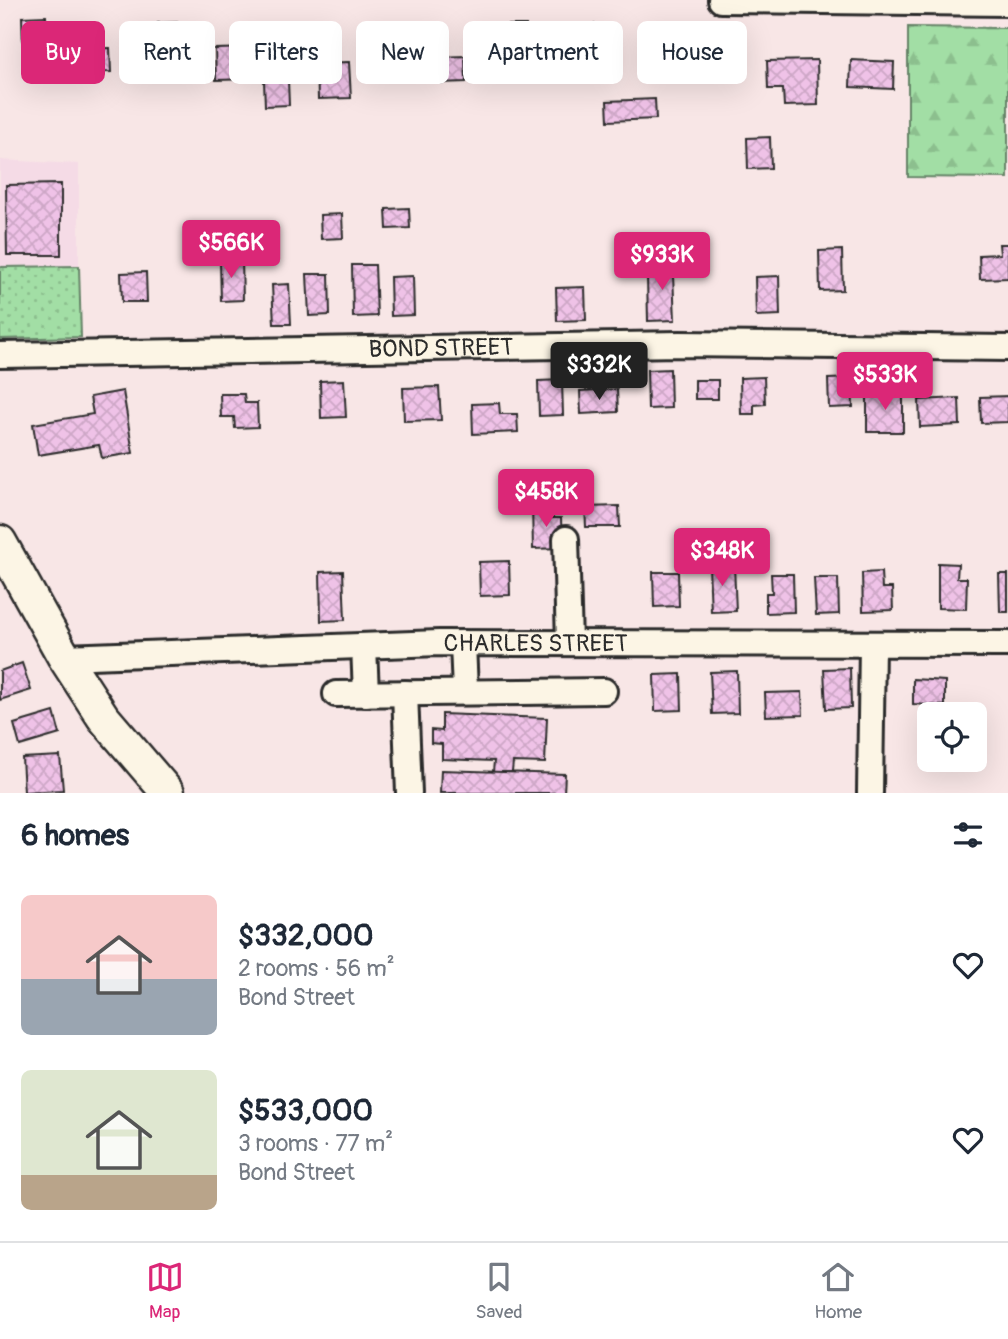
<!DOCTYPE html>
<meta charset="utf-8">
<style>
body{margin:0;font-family:Pangolin,sans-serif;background:#f2f2f3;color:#1f2937;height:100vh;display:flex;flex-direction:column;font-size:26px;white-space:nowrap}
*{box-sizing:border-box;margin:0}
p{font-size:23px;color:#747a83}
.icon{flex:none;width:38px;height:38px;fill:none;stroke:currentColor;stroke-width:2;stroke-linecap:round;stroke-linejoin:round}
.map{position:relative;height:793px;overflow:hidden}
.sheet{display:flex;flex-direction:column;background:#fff;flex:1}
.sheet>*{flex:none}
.banner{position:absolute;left:21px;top:21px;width:966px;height:63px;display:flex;gap:14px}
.buttons{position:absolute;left:917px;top:702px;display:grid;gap:14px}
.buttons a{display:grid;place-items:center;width:70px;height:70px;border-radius:10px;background:#fff;box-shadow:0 7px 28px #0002;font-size:35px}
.price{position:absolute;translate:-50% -60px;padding:0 16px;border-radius:7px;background:#db2777;color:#fff;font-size:23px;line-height:46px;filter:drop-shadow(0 2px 4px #0008)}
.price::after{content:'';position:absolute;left:50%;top:42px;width:21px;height:16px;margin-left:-10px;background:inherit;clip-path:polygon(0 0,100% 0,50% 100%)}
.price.on{background:#222;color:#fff}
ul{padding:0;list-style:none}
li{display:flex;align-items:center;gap:21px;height:175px;padding:0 21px}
li span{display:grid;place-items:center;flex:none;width:196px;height:140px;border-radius:10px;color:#555}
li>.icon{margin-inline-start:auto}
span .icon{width:84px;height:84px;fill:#fffc;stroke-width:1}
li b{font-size:30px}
h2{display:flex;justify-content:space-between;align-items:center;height:84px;padding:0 21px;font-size:30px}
.tag{padding:0 24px;border-radius:10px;background:#fff;box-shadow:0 7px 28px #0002;font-size:24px;line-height:63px}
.tag.on{background:#db2777;color:#fff}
.tabs{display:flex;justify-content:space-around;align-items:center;height:98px;border-top:2px solid #e0e1e3;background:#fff;font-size:19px;color:#747a83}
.tabs a{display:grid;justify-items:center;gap:4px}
.tabs .on{color:#db2777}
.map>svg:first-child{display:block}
.built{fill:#f5dbe6}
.grass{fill:url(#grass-dots);stroke:#668468;stroke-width:2}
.forest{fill:url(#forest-firs);stroke:#668468;stroke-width:2}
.building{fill:url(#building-cross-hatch);stroke:#2b2b2b;stroke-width:2}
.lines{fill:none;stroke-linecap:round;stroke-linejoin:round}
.minor-casing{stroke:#2b2b2b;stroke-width:30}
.major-casing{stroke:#2b2b2b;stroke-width:37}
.minor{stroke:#fcf5e5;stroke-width:24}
.major{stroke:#fcf5e5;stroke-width:32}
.labels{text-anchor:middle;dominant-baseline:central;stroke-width:7;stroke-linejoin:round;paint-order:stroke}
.street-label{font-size:24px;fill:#2b2b2b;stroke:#fcf5e5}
</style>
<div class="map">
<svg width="1008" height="793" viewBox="0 0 1008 793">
<defs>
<pattern id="grass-dots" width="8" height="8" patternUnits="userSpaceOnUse" patternTransform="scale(1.75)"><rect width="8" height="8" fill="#a2dea5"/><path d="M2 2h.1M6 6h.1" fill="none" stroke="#8cbf8e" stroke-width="1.8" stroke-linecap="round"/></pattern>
<pattern id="forest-firs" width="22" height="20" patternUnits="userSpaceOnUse" patternTransform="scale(1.75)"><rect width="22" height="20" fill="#a2dea5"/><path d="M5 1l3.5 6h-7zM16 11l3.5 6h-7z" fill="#8cbf8e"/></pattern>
<pattern id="building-cross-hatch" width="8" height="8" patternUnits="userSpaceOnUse" patternTransform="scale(1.75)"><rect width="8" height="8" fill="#efc2e7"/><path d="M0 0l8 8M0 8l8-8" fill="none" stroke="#cda7c6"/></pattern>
</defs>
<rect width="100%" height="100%" fill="#f8e6e6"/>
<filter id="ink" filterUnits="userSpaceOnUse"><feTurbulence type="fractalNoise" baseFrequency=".0143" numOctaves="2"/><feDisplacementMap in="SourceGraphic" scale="14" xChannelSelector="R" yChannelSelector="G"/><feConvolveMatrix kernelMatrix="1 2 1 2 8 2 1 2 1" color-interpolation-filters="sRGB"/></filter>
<g filter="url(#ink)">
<path class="built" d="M 0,160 L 79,164 L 79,266 L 0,267 Z"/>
<path class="grass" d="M 79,266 L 81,337 L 0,339 L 0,267 Z"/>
<path class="forest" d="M 908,27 L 1008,28 L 1008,178 L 908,177 Z"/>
<path class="building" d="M 46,16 L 48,62 L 32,63 L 31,47 L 23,47 L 22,17 Z
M 189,22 L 190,54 L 159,55 L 158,23 Z
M 418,23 L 419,55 L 391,55 L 390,24 Z
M 598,24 L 599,65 L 575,66 L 574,25 Z
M 504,25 L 526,25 L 526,79 L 504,79 Z
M 677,38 L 679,79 L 657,80 L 655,39 Z
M 110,48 L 111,72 L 69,73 L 68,49 Z
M 252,48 L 253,79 L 216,80 L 215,49 Z
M 287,55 L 289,105 L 265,106 L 263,56 Z
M 465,56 L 466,82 L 440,83 L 440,57 Z
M 817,60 L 818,105 L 784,106 L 783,89 L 768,89 L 767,61 Z
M 851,60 L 894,62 L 893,89 L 850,87 Z
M 349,62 L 351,98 L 318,99 L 317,63 Z
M 655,99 L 656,119 L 608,121 L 607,101 Z
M 770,137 L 771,168 L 748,169 L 747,138 Z
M 61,184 L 61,255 L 7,255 L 6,185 Z
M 409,208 L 410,228 L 387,229 L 386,209 Z
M 342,214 L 343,238 L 321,239 L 320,215 Z
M 999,244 L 1008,244 L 1008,278 L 980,279 L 979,255 L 1000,254 Z
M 842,250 L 843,290 L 820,291 L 819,251 Z
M 660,253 L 672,253 L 675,320 L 648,321 L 647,276 L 660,276 Z
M 242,260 L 243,300 L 221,301 L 220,261 Z
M 352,265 L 375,265 L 377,316 L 353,317 Z
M 146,272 L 147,302 L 122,302 L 121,273 Z
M 307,274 L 329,274 L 330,315 L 309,316 Z
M 413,276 L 414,315 L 391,316 L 390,277 Z
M 779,276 L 780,315 L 756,316 L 755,277 Z
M 289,284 L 291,324 L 274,324 L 272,285 Z
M 585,287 L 586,320 L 557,321 L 556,288 Z
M 670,369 L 671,408 L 648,409 L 647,370 Z
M 764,377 L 765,404 L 754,405 L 754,414 L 741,414 L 740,378 Z
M 852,378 L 853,407 L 829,408 L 828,379 Z
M 344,380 L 346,417 L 321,418 L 320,381 Z
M 562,380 L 563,415 L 539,416 L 538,381 Z
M 695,380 L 718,380 L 718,399 L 695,399 Z
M 439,387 L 441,420 L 404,421 L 403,388 Z
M 617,389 L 618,412 L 581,414 L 580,391 Z
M 123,391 L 133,453 L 102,458 L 99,445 L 38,455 L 33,424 L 93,414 L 90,397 Z
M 867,391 L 903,391 L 903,432 L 867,432 Z
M 220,394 L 244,394 L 245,403 L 257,403 L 258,427 L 235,428 L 234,417 L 221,417 Z
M 1008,396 L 1008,422 L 981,423 L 980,397 Z
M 959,398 L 960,425 L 920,427 L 919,400 Z
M 499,403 L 500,414 L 517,414 L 518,432 L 473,434 L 472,404 Z
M 532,505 L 549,505 L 549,518 L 561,518 L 562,548 L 533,549 Z
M 619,506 L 620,527 L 586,527 L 585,507 Z
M 509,561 L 510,595 L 480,596 L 479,562 Z
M 938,563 L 958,564 L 957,578 L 967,578 L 966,609 L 938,608 Z
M 734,565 L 736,611 L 711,612 L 709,566 Z
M 343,571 L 345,620 L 321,621 L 320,572 Z
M 653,572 L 678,572 L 679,606 L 654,607 Z
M 881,572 L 882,588 L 892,588 L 893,610 L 863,611 L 862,573 Z
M 771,574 L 793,574 L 794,612 L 766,613 L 766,593 L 772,593 Z
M 999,574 L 1008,574 L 1008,612 L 1000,612 Z
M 814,578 L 838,578 L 839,614 L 816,615 Z
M 22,663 L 31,690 L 0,700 L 0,671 Z
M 850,668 L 851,708 L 826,709 L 824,669 Z
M 737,671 L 738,713 L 712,714 L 710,672 Z
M 681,674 L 682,710 L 655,711 L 654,675 Z
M 913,679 L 945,681 L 945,706 L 913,704 Z
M 802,692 L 803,715 L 766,716 L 765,693 Z
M 54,712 L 60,734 L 20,746 L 14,724 Z
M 442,714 L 547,718 L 545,763 L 513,762 L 512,772 L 493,772 L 494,761 L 442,759 L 442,744 L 431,743 L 431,730 L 442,731 Z
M 60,756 L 63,790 L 24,792 L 22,758 Z
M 441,770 L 565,774 L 564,793 L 440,793 Z"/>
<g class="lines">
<defs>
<g id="minor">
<path d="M 721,0 L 1008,3"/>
<path id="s1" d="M 0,355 L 680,344 L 1008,348"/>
<path d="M 566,539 L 569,643"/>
<path d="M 463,643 L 465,692"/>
<path d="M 364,646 L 366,694"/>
<path id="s2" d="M 64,657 L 439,643 L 1008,644"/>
<path d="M 405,693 L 409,793"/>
<path d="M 336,694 L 604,691"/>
<path d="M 870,793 L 872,644"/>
</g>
<path id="major" d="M 0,542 L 64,657 L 103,717 L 168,793"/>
</defs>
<use href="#minor" class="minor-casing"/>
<use href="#major" class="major-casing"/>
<use href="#minor" class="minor"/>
<use href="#major" class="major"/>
</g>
</g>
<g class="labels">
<g class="street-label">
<text stroke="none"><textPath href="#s1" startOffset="441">BOND STREET</textPath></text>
<text stroke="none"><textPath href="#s2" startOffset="472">CHARLES STREET</textPath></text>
</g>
</g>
</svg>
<div class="buttons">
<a><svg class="icon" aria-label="locate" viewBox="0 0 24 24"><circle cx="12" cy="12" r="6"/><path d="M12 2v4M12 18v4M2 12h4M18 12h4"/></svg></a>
</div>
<b class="price" style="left:231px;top:280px">$566K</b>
<b class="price" style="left:662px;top:292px">$933K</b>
<b class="price on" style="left:599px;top:402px">$332K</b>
<b class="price" style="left:885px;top:412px">$533K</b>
<b class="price" style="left:546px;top:529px">$458K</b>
<b class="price" style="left:722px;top:588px">$348K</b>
<div class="banner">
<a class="tag on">Buy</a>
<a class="tag">Rent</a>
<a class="tag">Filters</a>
<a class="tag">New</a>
<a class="tag">Apartment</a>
<a class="tag">House</a>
</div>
</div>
<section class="sheet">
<h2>6 homes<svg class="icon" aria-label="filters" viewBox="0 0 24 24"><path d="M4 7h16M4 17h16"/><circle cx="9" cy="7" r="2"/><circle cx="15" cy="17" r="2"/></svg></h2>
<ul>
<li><span style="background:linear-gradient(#f6c9c9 60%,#9aa5b1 0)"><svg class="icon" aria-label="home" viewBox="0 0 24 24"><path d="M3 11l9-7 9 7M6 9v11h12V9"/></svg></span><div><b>$332,000</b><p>2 rooms · 56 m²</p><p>Bond Street</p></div><svg class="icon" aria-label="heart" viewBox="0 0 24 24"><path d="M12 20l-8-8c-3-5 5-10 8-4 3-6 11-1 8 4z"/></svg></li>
<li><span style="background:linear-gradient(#dfe7d0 75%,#b9a48a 0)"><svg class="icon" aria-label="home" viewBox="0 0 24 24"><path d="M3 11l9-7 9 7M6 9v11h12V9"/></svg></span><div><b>$533,000</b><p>3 rooms · 77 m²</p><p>Bond Street</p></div><svg class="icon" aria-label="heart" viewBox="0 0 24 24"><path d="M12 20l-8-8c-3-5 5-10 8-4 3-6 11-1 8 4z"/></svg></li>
</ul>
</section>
<nav class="tabs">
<a class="on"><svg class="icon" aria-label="map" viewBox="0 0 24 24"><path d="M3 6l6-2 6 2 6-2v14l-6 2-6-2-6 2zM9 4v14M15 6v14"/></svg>Map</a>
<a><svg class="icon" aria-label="saved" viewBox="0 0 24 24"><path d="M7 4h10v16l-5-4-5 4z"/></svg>Saved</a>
<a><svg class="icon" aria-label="home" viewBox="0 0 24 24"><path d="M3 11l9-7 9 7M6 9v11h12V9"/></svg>Home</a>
</nav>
